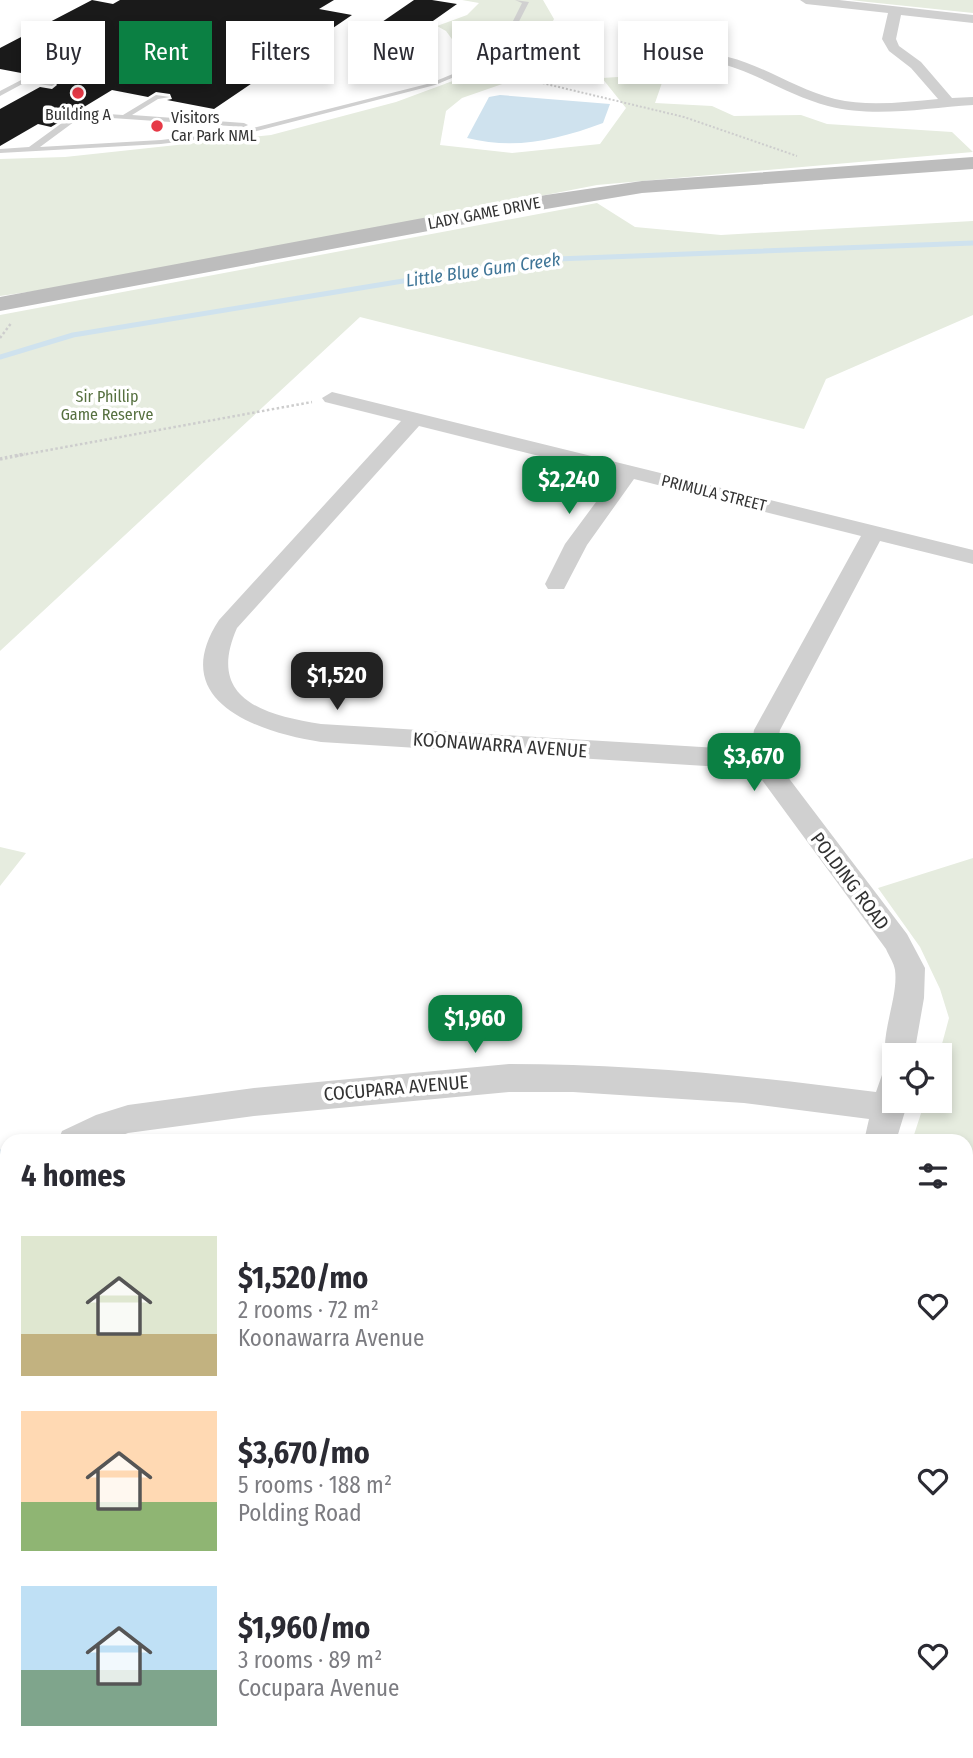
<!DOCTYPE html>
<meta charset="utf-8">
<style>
body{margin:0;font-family:"Fira Sans Condensed",sans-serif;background:#f7f7f7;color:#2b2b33;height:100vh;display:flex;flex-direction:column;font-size:26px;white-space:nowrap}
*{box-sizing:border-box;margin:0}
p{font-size:23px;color:#7c7c81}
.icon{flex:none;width:38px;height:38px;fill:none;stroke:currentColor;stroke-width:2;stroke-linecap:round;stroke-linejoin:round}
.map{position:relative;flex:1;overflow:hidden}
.details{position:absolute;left:0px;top:1134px;width:973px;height:625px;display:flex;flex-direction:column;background:#fff;border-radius:21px 21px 0 0;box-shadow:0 4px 10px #0003}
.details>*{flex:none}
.guide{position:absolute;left:21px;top:21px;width:931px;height:63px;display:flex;gap:14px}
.tools{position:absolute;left:882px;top:1043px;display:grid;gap:14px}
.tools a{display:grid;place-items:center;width:70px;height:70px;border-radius:0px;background:#fff;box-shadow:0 4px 10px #0003;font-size:35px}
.price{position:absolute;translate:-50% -60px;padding:0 16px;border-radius:14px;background:#0b8043;color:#fff;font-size:23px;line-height:46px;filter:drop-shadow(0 2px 4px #0008)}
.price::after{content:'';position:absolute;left:50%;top:42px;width:21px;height:16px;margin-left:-10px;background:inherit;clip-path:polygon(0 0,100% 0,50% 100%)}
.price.active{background:#222;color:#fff}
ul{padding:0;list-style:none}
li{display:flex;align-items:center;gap:21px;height:175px;padding:0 21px}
li span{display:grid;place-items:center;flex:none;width:196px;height:140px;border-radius:0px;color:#555}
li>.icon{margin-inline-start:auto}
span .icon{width:84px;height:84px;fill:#fffc;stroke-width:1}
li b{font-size:30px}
h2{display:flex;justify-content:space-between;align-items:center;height:84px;padding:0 21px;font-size:30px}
.tag{padding:0 24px;border-radius:0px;background:#fff;box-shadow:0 4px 10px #0003;font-size:24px;line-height:63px}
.tag.active{background:#0b8043;color:#fff}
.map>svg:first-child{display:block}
.green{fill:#e6ecdf}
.water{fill:#cfe2ee}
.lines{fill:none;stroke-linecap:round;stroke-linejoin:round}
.stream-far2{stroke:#cfe2ee;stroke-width:5}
.stream-far1{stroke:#cfe2ee;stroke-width:9}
.stream{stroke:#cfe2ee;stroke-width:10}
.building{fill:#1a1a1a}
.path-far2{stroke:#cdcdcd;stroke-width:2;stroke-dasharray:2 2;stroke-linecap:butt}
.path-far1{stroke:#cdcdcd;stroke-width:2.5;stroke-dasharray:2.5 2.5;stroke-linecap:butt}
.path{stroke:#cdcdcd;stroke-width:3.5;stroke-dasharray:2.5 2.5;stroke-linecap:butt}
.service{fill:#d0d0d0;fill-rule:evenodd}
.minor{fill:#d0d0d0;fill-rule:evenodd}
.secondary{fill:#bdbdbd;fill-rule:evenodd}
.poi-dot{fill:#e63946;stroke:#fff;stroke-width:2.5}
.labels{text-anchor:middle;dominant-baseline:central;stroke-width:7;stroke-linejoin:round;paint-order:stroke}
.far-poi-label{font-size:16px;fill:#333;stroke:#fff}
.far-street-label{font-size:16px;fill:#333;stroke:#fff}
.far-park-label{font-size:16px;fill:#56703f;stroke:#fff}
.far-water-label{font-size:18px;font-style:italic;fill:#3f7597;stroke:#fff}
.street-label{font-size:19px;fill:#333;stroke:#fff}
</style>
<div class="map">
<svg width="973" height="1758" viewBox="0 0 973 1758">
<rect width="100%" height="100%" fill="#fff"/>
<path class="green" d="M 462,0 L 543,0 L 554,19 L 542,43 L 484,49 L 463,54 L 446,31 L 437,26 L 467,15 L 479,3 Z
M 851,0 L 973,0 L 973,13 L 868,2 Z
M 477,72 L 508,82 L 462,98 L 446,111 L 440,145 L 512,153 L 600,144 L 626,108 L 602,78 L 665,74 L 655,103 L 712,106 L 734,116 L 801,115 L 827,124 L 952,132 L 973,152 L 597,185 L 105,281 L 0,296 L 0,159 L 65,157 L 271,135 L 396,102 Z
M 597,203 L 635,227 L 721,235 L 973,221 L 973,315 L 826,379 L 804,429 L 360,317 L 0,651 L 0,315 Z
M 0,847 L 26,853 L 0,886 Z
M 973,858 L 973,1452 L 966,1449 L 966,1141 L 912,1141 L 925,1101 L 940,1101 L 939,1055 L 949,1018 L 940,989 L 920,947 L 878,888 Z"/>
<path class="water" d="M 500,95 L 610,104 L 603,123 C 557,140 515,150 467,138 L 489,97 Z"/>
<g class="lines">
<path class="stream-far2" d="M 0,357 L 73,335 L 531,260 L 973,243"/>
<path class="stream-far1" d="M 0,1154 L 7,1158"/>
<path class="stream" d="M 129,1758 L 130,1752"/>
</g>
<path class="building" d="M 92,0 L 113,4 L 120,0 L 334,0 L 319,9 L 352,15 L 214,109 L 167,100 L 172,99 L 170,94 L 156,92 L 148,97 L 112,90 L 51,127 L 38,124 L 0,146 L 0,109 L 40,87 L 52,89 L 57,85 L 53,79 L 0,69 L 0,48 Z
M 414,0 L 432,0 L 457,4 L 423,28 L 382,22 Z"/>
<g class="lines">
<path class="path-far2" d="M 492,71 L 684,117 L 797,156"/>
<path class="path-far1" d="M 0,338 L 12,322
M 16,456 L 312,402"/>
<path class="path" d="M 0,459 L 25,454"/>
<path class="service" d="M 515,0 L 529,2 L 509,41 L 476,68 L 435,85 L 249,133 L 161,144 L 0,153 L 0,149 L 29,147 L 77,112 L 123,115 L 156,95 L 170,97 L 158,99 L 132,115 L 244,123 L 248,125 L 244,127 L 82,116 L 40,147 L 161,140 L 249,129 L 431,83 L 472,66 L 504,39 L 522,3 Z
M 25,78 L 52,82 L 55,84 L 52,86 L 26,82 L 0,96 L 0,91 Z"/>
<path class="minor" d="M 800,0 L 839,0 L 973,15 L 973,23 L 901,15 L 896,39 L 899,46 L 921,62 L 952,98 L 973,97 L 973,105 C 926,108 874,118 828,106 C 791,96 760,75 723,64 L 721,61 L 728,57 C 765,66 797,90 835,99 C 868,107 905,102 938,99 L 911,68 L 889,51 L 882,39 L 888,13 L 806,4 Z
M 332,392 L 973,550 L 973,564 L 880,541 L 780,730 L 775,760 L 907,934 L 925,968 L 924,998 L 914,1055 L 894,1055 L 894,1067 L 888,1064 C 877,1041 899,998 895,970 C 894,963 889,956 886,949 L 754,769 L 321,742 C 257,732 166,701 219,620 L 401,421 L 325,402 L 322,398 ZM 419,426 L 616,475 L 565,544 L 545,584 L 548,589 L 564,589 L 587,545 L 634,479 L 861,536 L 754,730 L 751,750 L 321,724 C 262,715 206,698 237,628 Z
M 509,1064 C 632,1064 754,1076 876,1092 L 883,1072 L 894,1068 L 894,1101 L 906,1101 L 906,1108 L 896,1141 L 864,1141 L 869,1119 L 744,1103 L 573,1092 L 509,1092 L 254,1116 L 128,1133 L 107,1141 L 58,1141 L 62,1131 L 96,1115 L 128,1105 L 254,1088 Z
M 7,1204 L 7,1250 L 0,1253 L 0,1207 Z
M 966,1447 L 973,1450 L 973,1488 L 966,1485 Z
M 791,1752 L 835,1752 L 837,1758 L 793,1758 Z"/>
<path class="secondary" d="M 973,157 L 973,169 L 642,193 L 546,209 L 0,311 L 0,297 L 546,195 L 642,181 Z"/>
</g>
<g class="poi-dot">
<circle cx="78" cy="93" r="7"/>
<circle cx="157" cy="126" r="7"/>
</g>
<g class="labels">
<g class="far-poi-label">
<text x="78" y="114">Building A</text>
<text x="171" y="117" text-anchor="start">Visitors<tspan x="171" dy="18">Car Park NML</tspan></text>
</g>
<g class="far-street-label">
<text transform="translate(484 213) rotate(-11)">LADY GAME DRIVE</text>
<text transform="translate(714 493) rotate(14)">PRIMULA STREET</text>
</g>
<g class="far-park-label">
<text x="107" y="396">Sir Phillip<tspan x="107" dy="18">Game Reserve</tspan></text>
</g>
<g class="far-water-label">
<text transform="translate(483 270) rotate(-8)">Little Blue Gum Creek</text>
</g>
<g class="street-label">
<text transform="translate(500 745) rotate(4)">KOONAWARRA AVENUE</text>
<text transform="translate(850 881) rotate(53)">POLDING ROAD</text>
<text transform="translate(396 1088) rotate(-5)">COCUPARA AVENUE</text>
</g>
</g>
</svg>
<div class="tools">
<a><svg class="icon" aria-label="locate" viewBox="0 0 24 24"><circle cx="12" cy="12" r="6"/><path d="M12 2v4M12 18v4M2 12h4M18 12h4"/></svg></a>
</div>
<b class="price" style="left:569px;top:516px">$2,240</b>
<b class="price active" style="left:337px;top:712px">$1,520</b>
<b class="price" style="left:754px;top:793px">$3,670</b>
<b class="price" style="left:475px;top:1055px">$1,960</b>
<div class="guide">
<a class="tag">Buy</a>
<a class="tag active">Rent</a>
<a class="tag">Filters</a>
<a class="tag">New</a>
<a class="tag">Apartment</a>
<a class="tag">House</a>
</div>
<section class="details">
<h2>4 homes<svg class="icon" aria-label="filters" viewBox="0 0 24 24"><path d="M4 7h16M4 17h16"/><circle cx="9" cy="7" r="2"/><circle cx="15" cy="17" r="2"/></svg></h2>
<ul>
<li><span style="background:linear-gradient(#dfe7d0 70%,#c2b280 0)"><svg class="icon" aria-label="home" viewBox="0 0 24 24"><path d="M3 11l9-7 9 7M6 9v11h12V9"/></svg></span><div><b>$1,520/mo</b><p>2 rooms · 72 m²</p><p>Koonawarra Avenue</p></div><svg class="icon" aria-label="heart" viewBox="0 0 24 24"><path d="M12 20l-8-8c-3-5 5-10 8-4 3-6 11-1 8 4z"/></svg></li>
<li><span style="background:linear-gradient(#ffd9b3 65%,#8fb573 0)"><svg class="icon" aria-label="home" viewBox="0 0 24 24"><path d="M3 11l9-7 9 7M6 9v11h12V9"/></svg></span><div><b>$3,670/mo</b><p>5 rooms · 188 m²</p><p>Polding Road</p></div><svg class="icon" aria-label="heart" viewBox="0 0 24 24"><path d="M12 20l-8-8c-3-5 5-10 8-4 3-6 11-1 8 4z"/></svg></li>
<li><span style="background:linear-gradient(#bfe0f5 60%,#7fa58c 0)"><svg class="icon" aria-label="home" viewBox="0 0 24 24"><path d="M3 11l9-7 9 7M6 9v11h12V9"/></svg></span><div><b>$1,960/mo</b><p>3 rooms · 89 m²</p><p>Cocupara Avenue</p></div><svg class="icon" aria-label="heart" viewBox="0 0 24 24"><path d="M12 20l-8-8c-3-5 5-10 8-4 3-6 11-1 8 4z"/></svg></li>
</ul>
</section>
</div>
